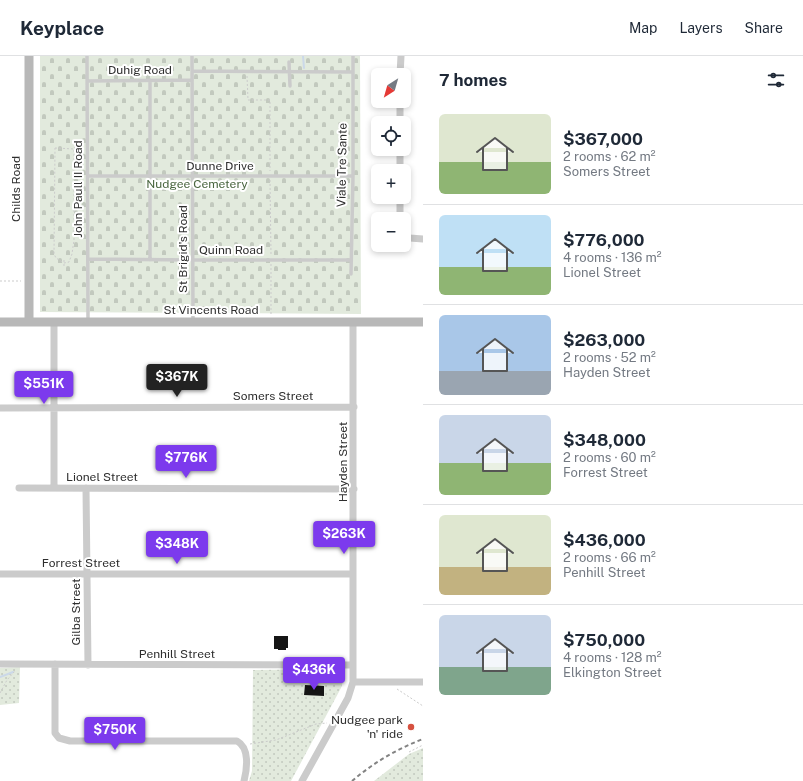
<!DOCTYPE html>
<meta charset="utf-8">
<style>
body{margin:0;font-family:"Public Sans",sans-serif;background:#f2f2f3;color:#1f2937;height:100vh;display:flex;flex-direction:column;font-size:15px;white-space:nowrap}
*{box-sizing:border-box;margin:0}
p{font-size:13px;color:#747a83}
.icon{flex:none;width:22px;height:22px;fill:none;stroke:currentColor;stroke-width:2;stroke-linecap:round;stroke-linejoin:round}
.map{position:relative;flex:1;overflow:hidden}
.panel{display:flex;flex-direction:column;background:#fff;width:380px}
.panel>*{flex:none}
.needle{width:26px;rotate:217deg}
.buttons{position:absolute;left:371px;top:12px;display:grid;gap:8px}
.buttons a{display:grid;place-items:center;width:40px;height:40px;border-radius:6px;background:#fff;box-shadow:0 2px 6px #0003;font-size:20px}
.price{position:absolute;translate:-50% -34px;padding:0 9px;border-radius:4px;background:#7c3aed;color:#fff;font-size:13px;line-height:26px;filter:drop-shadow(0 1px 2px #0008)}
.price::after{content:'';position:absolute;left:50%;top:24px;width:12px;height:9px;margin-left:-6px;background:inherit;clip-path:polygon(0 0,100% 0,50% 100%)}
.price.on{background:#222;color:#fff}
ul{padding:0;list-style:none}
li{display:flex;align-items:center;gap:12px;height:100px;padding:0 16px}
li+li{border-top:1px solid #e0e1e3}
li span{display:grid;place-items:center;flex:none;width:112px;height:80px;border-radius:6px;color:#555}
li>.icon{margin-inline-start:auto}
span .icon{width:48px;height:48px;fill:#fffc;stroke-width:1}
li b{font-size:17px}
h2{display:flex;justify-content:space-between;align-items:center;height:48px;padding:0 16px;font-size:17px}
header{display:flex;align-items:center;gap:24px;box-sizing:border-box;height:56px;padding:0 20px;background:#fff;border-bottom:1px solid #e0e1e3}
header strong{font-size:19px}
nav{display:flex;gap:22px;margin-inline-start:auto;font-size:14px}
main{display:flex;flex:1;min-height:0}
.map>svg:first-child{display:block}
.green{fill:url(#green-dots)}
.cemetery{fill:url(#cemetery-stones)}
.lines{fill:none;stroke-linecap:round;stroke-linejoin:round}
.stream{stroke:#cbd8e9;stroke-width:2}
.building{fill:#151515}
.path{stroke:#cbcbcb;stroke-width:1;stroke-dasharray:2 2;stroke-linecap:butt}
.lane{stroke:#cbcbcb;stroke-width:3.5}
.street{stroke:#cbcbcb;stroke-width:7}
.secondary{stroke:#b8b8b8;stroke-width:9}
.rail{stroke:#838383;stroke-width:2;stroke-dasharray:4 3;stroke-linecap:butt}
.poi-dot{fill:#d65140;stroke:#fff;stroke-width:1.5}
.labels{text-anchor:middle;dominant-baseline:central;stroke-width:4;stroke-linejoin:round;paint-order:stroke}
.street-label{font-size:12px;fill:#2e2e2e;stroke:#fff}
.park-label{font-size:12px;fill:#4a6640;stroke:#fff}
.poi-label{font-size:12px;fill:#2e2e2e;stroke:#fff;text-anchor:end}
</style>
<header>
<strong>Keyplace</strong>
<nav><a>Map</a><a>Layers</a><a>Share</a></nav>
</header>
<main>
<div class="map">
<svg width="423" height="725" viewBox="0 0 423 725">
<defs>
<pattern id="green-dots" width="8" height="8" patternUnits="userSpaceOnUse"><rect width="8" height="8" fill="#e2eadd"/><path d="M2 2h.1M6 6h.1" fill="none" stroke="#c2c9be" stroke-width="1.8" stroke-linecap="round"/></pattern>
<pattern id="cemetery-stones" width="16" height="16" patternUnits="userSpaceOnUse"><rect width="16" height="16" fill="#e2eadd"/><path d="M2 7V4a2 2 0 0 1 4 0v3zM10 15v-3a2 2 0 0 1 4 0v3z" fill="#c2c9be"/></pattern>
</defs>
<rect width="100%" height="100%" fill="#fff"/>
<path class="green" d="M 20,611 L 19,647 L 0,649 L 0,612 Z
M 334,613 L 342,616 L 344,622 L 341,632 L 291,725 L 249,725 L 252,715 L 253,614 Z
M 423,692 L 423,725 L 374,725 L 409,698 Z"/>
<path class="cemetery" d="M 40,0 L 360,0 L 361,258 L 40,256 Z"/>
<g class="lines">
<path class="stream" d="M 303,0 L 304,12
M 0,621 L 13,616"/>
</g>
<path class="building" d="M 274,580 L 288,580 L 288,592 L 286,592 L 286,594 L 278,594 L 278,593 L 274,593 Z
M 305,629 L 324,630 L 324,640 L 304,639 Z"/>
<g class="lines">
<path class="path" d="M 247,20 L 248,44 L 270,44 L 270,115
M 55,92 L 74,93 L 74,184 L 72,198 L 69,206 L 64,207 L 56,202 L 54,198 Z
M 270,124 L 271,199
M 64,204 L 64,210
M 271,208 L 271,259
M 0,225 L 21,225
M 397,633 L 423,650
M 0,637 L 7,624 L 15,615
M 250,688 L 276,684 L 316,668 L 327,667
M 409,696 L 423,689"/>
<path class="lane" d="M 87,0 L 88,265
M 192,0 L 193,265
M 289,6 L 290,30
M 192,15 L 353,16
M 150,24 L 150,204
M 87,25 L 192,24
M 88,120 L 353,120
M 88,203 L 193,204 L 351,204
M 351,218 L 353,120 L 353,0"/>
<path class="street" d="M 400,19 L 401,0
M 400,67 L 400,45
M 400,115 L 400,93
M 400,163 L 400,141
M 404,178 L 410,182 L 423,183
M 0,352 L 354,351
M 19,432 L 354,433
M 54,432 L 54,266
M 86,432 L 88,609
M 0,518 L 353,518
M 0,608 L 353,609
M 55,608 L 55,677 L 59,682 L 70,685 L 237,685 C 250,692 247,713 244,725
M 353,626 L 423,626
M 302,725 L 348,642 L 353,626 L 353,266"/>
<path class="secondary" d="M 29,0 L 29,266
M 0,266 L 423,266"/>
<path class="rail" d="M 352,725 C 373,707 397,693 423,683"/>
</g>
<circle class="poi-dot" cx="411" cy="671" r="4"/>
<g class="labels">
<g class="street-label">
<text x="140" y="14">Duhig Road</text>
<text transform="translate(342 109) rotate(-89)">Viale Tre Sante</text>
<text x="220" y="110">Dunne Drive</text>
<text transform="translate(16 133) rotate(-90)">Childs Road</text>
<text transform="translate(78 133) rotate(-90)">John Paull II Road</text>
<text transform="translate(183 193) rotate(-90)">St Brigid's Road</text>
<text x="231" y="194">Quinn Road</text>
<text x="211" y="254">St Vincents Road</text>
<text x="273" y="340">Somers Street</text>
<text transform="translate(343 406) rotate(-90)">Hayden Street</text>
<text x="102" y="421">Lionel Street</text>
<text x="81" y="507">Forrest Street</text>
<text transform="translate(76 556) rotate(-90)">Gilba Street</text>
<text x="177" y="598">Penhill Street</text>
</g>
<g class="park-label">
<text x="197" y="128">Nudgee Cemetery</text>
</g>
<g class="poi-label">
<text x="403" y="664">Nudgee park<tspan x="403" dy="14">'n' ride</tspan></text>
</g>
</g>
</svg>
<div class="buttons">
<a><svg class="needle" viewBox="-14 -14 28 28"><path d="M0-13l5 13h-10z" fill="#e53935"/><path d="M0 13l5-13h-10z" fill="#747a83"/></svg></a>
<a><svg class="icon" aria-label="locate" viewBox="0 0 24 24"><circle cx="12" cy="12" r="6"/><path d="M12 2v4M12 18v4M2 12h4M18 12h4"/></svg></a>
<a>+</a>
<a>−</a>
</div>
<b class="price on" style="left:177px;top:342px">$367K</b>
<b class="price" style="left:44px;top:349px">$551K</b>
<b class="price" style="left:186px;top:423px">$776K</b>
<b class="price" style="left:344px;top:499px">$263K</b>
<b class="price" style="left:177px;top:509px">$348K</b>
<b class="price" style="left:314px;top:635px">$436K</b>
<b class="price" style="left:115px;top:695px">$750K</b>
</div>
<section class="panel">
<h2>7 homes<svg class="icon" aria-label="filters" viewBox="0 0 24 24"><path d="M4 7h16M4 17h16"/><circle cx="9" cy="7" r="2"/><circle cx="15" cy="17" r="2"/></svg></h2>
<ul>
<li><span style="background:linear-gradient(#dfe7d0 60%,#8fb573 0)"><svg class="icon" aria-label="home" viewBox="0 0 24 24"><path d="M3 11l9-7 9 7M6 9v11h12V9"/></svg></span><div><b>$367,000</b><p>2 rooms · 62 m²</p><p>Somers Street</p></div></li>
<li><span style="background:linear-gradient(#bfe0f5 65%,#8fb573 0)"><svg class="icon" aria-label="home" viewBox="0 0 24 24"><path d="M3 11l9-7 9 7M6 9v11h12V9"/></svg></span><div><b>$776,000</b><p>4 rooms · 136 m²</p><p>Lionel Street</p></div></li>
<li><span style="background:linear-gradient(#a9c7e8 70%,#9aa5b1 0)"><svg class="icon" aria-label="home" viewBox="0 0 24 24"><path d="M3 11l9-7 9 7M6 9v11h12V9"/></svg></span><div><b>$263,000</b><p>2 rooms · 52 m²</p><p>Hayden Street</p></div></li>
<li><span style="background:linear-gradient(#c9d6e8 60%,#8fb573 0)"><svg class="icon" aria-label="home" viewBox="0 0 24 24"><path d="M3 11l9-7 9 7M6 9v11h12V9"/></svg></span><div><b>$348,000</b><p>2 rooms · 60 m²</p><p>Forrest Street</p></div></li>
<li><span style="background:linear-gradient(#dfe7d0 65%,#c2b280 0)"><svg class="icon" aria-label="home" viewBox="0 0 24 24"><path d="M3 11l9-7 9 7M6 9v11h12V9"/></svg></span><div><b>$436,000</b><p>2 rooms · 66 m²</p><p>Penhill Street</p></div></li>
<li><span style="background:linear-gradient(#c9d6e8 65%,#7fa58c 0)"><svg class="icon" aria-label="home" viewBox="0 0 24 24"><path d="M3 11l9-7 9 7M6 9v11h12V9"/></svg></span><div><b>$750,000</b><p>4 rooms · 128 m²</p><p>Elkington Street</p></div></li>
</ul>
</section>
</main>
